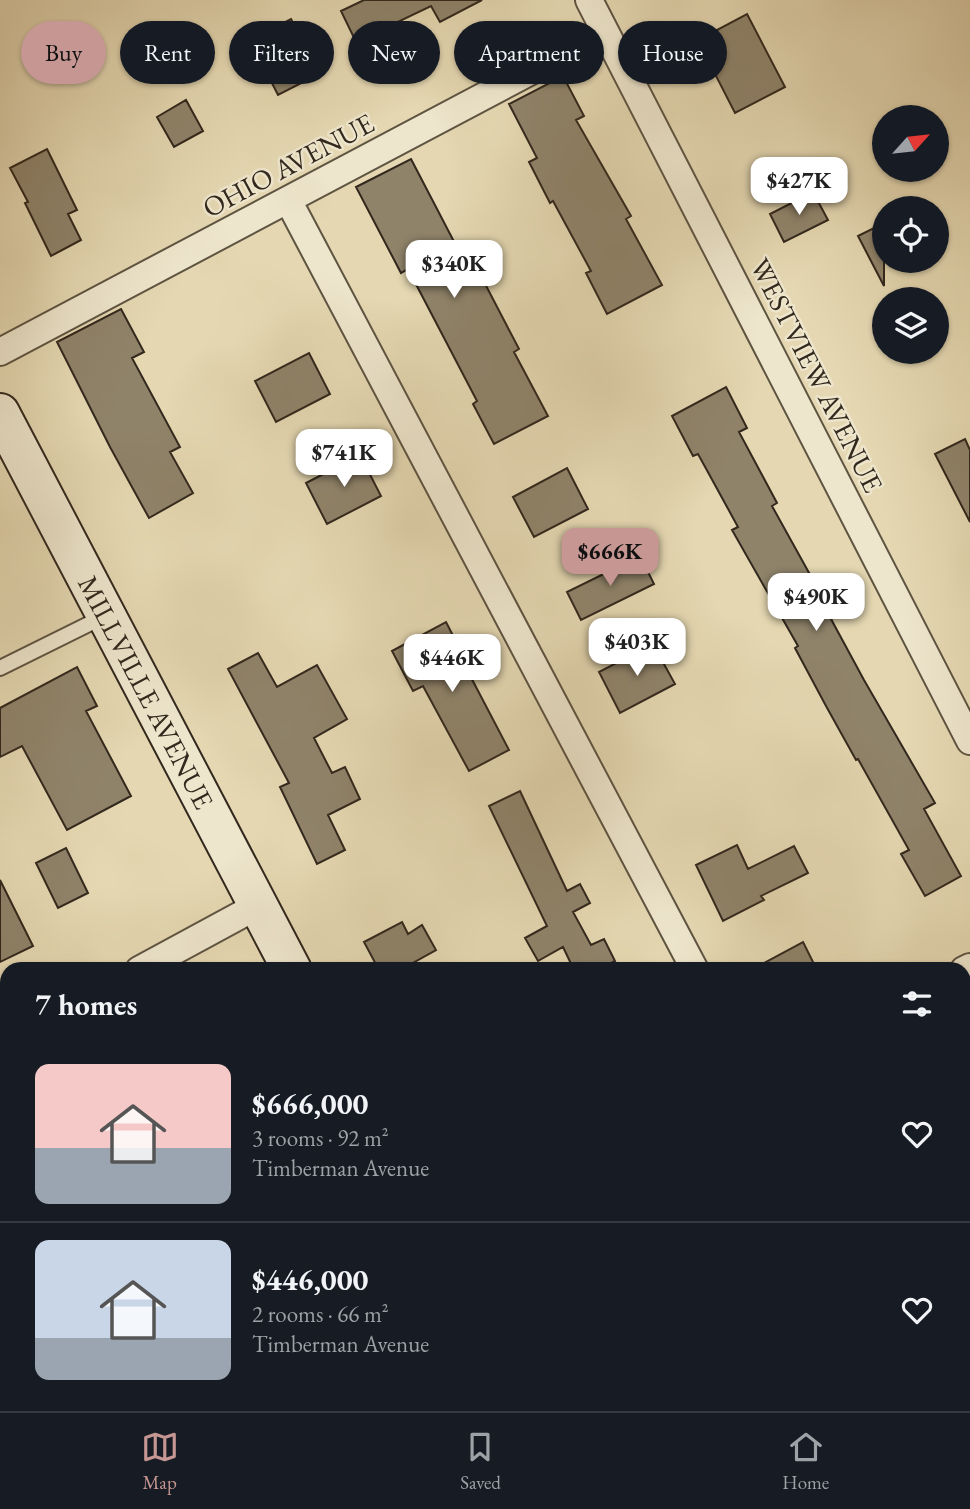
<!DOCTYPE html>
<meta charset="utf-8">
<style>
body{margin:0;font-family:"EB Garamond",serif;background:#20242c;color:#f1f3f6;height:100vh;display:flex;flex-direction:column;font-size:26px;white-space:nowrap}
*{box-sizing:border-box;margin:0}
p{font-size:23px;color:#9ea1a6}
.icon{flex:none;width:38px;height:38px;fill:none;stroke:currentColor;stroke-width:2;stroke-linecap:round;stroke-linejoin:round}
.map{position:relative;flex:1;overflow:hidden}
.details{position:absolute;left:0px;top:962px;width:971px;height:450px;display:flex;flex-direction:column;background:#171b24;border-radius:21px 21px 0 0;box-shadow:0 2px 5px #0004}
.details>*{flex:none}
.hud{position:absolute;left:21px;top:21px;width:929px;height:63px;display:flex;gap:14px}
.needle{width:46px;rotate:63deg}
.controls{position:absolute;left:872px;top:105px;display:grid;gap:14px}
.controls a{display:grid;place-items:center;width:77px;height:77px;border-radius:50%;background:#171b24;box-shadow:0 2px 5px #0004;font-size:35px}
.price{position:absolute;translate:-50% -60px;padding:0 16px;border-radius:14px;background:#fff;color:#222;font-size:23px;line-height:46px;filter:drop-shadow(0 2px 4px #0008)}
.price::after{content:'';position:absolute;left:50%;top:42px;width:21px;height:16px;margin-left:-10px;background:inherit;clip-path:polygon(0 0,100% 0,50% 100%)}
.price.current{background:#c59692;color:#111}
ul{padding:0;list-style:none}
li{display:flex;align-items:center;gap:21px;height:175px;padding:0 35px}
li+li{border-top:2px solid #363941}
li span{display:grid;place-items:center;flex:none;width:196px;height:140px;border-radius:14px;color:#555}
li>.icon{margin-inline-start:auto}
span .icon{width:84px;height:84px;fill:#fffc;stroke-width:1}
li b{font-size:30px}
h2{display:flex;justify-content:space-between;align-items:center;height:84px;padding:0 35px;font-size:30px}
.pill{padding:0 24px;border-radius:32px;background:#171b24;box-shadow:0 2px 5px #0004;font-size:24px;line-height:63px}
.pill.current{background:#c59692;color:#111}
.tab-bar{display:flex;justify-content:space-around;align-items:center;height:98px;border-top:2px solid #363941;background:#171b24;font-size:19px;color:#9ea1a6}
.tab-bar a{display:grid;justify-items:center;gap:4px}
.tab-bar .current{color:#c59692}
.map>svg:first-child{display:block}
.building{fill:#8f836a;stroke:#32281d;stroke-width:2}
.lines{fill:none;stroke-linecap:round;stroke-linejoin:round}
.service-casing{stroke:#5e5442;stroke-width:18}
.minor-casing{stroke:#5e5442;stroke-width:30}
.secondary-casing{stroke:#32281d;stroke-width:42}
.service{stroke:#ede5cc;stroke-width:14}
.minor{stroke:#ede5cc;stroke-width:26}
.secondary{stroke:#ede5cc;stroke-width:38}
.labels{text-anchor:middle;dominant-baseline:central;stroke-width:5;stroke-linejoin:round;paint-order:stroke}
.street-label{font-size:28px;fill:#32281d;stroke:#ede5cc}
</style>
<div class="map">
<svg width="970" height="1411" viewBox="0 0 970 1411">
<rect width="100%" height="100%" fill="#e4d7b1"/>
<filter id="stains"><feTurbulence type="fractalNoise" baseFrequency=".00286" numOctaves="4"/><feColorMatrix values="0 0 0 0 .2 0 0 0 0 .09 0 0 0 0 .02 0 0 0 .5 -.17"/></filter>
<radialGradient id="worn" r=".72"><stop offset=".6" stop-color="#630" stop-opacity="0"/><stop offset="1" stop-color="#630" stop-opacity=".3"/></radialGradient>
<path class="building" d="M 364,0 L 482,0 L 440,22 L 431,6 L 356,42 L 341,11 Z
M 747,14 L 785,87 L 735,113 L 712,68 L 699,75 L 685,47 Z
M 291,19 L 319,74 L 278,95 L 250,40 Z
M 563,76 L 584,116 L 576,120 L 631,216 L 626,219 L 662,285 L 607,314 L 586,273 L 591,271 L 553,201 L 550,203 L 529,162 L 537,158 L 509,104 Z
M 186,100 L 203,131 L 174,147 L 157,117 Z
M 47,149 L 77,210 L 68,214 L 81,240 L 51,256 L 25,203 L 28,202 L 10,168 Z
M 411,159 L 462,257 L 469,253 L 519,349 L 514,352 L 548,416 L 494,444 L 473,404 L 477,401 L 408,269 L 401,273 L 356,187 Z
M 813,192 L 828,220 L 784,242 L 770,214 Z
M 884,223 L 884,286 L 858,236 Z
M 121,309 L 144,352 L 132,358 L 180,447 L 170,452 L 193,493 L 149,518 L 110,447 L 57,342 Z
M 309,353 L 330,394 L 276,422 L 255,381 Z
M 726,387 L 747,428 L 739,432 L 777,503 L 772,506 L 834,618 L 831,619 L 864,680 L 935,803 L 924,809 L 961,876 L 925,896 L 901,854 L 909,850 L 858,759 L 856,760 L 826,706 L 795,648 L 798,646 L 732,530 L 738,527 L 698,454 L 693,456 L 672,416 Z
M 965,439 L 970,450 L 970,522 L 935,454 Z
M 360,455 L 381,496 L 327,524 L 306,483 Z
M 567,468 L 588,509 L 534,537 L 513,497 Z
M 640,556 L 654,584 L 581,620 L 567,592 Z
M 446,622 L 467,663 L 464,664 L 509,750 L 469,771 L 423,686 L 413,691 L 392,651 Z
M 653,644 L 675,684 L 620,713 L 599,672 Z
M 258,653 L 277,687 L 317,665 L 347,719 L 314,738 L 332,773 L 345,767 L 360,799 L 328,815 L 345,850 L 317,864 L 280,787 L 289,783 L 228,669 Z
M 77,667 L 97,706 L 86,711 L 131,796 L 67,830 L 22,746 L 0,757 L 0,708 Z
M 520,791 L 567,891 L 580,884 L 590,903 L 573,912 L 591,945 L 604,939 L 615,961 L 598,970 L 574,970 L 563,947 L 538,961 L 525,938 L 547,926 L 489,806 Z
M 737,845 L 748,869 L 794,846 L 808,873 L 761,896 L 764,900 L 723,921 L 696,865 Z
M 66,848 L 88,893 L 58,908 L 36,863 Z
M 0,880 L 33,946 L 0,962 Z
M 402,922 L 408,934 L 422,925 L 436,950 L 400,970 L 379,970 L 364,942 Z
M 803,942 L 817,970 L 751,970 Z"/>
<g class="lines">
<defs>
<path id="service" d="M 0,668 L 105,616"/>
<path id="minor" d="M 589,0 L 970,741
M 288,200 L 695,970
M 0,352 L 605,32
M 139,970 L 259,905
M 964,970 L 970,967
M 0,1045 L 7,1042
M 925,1405 L 928,1411
M 119,1411 L 130,1405"/>
<g id="secondary">
<path id="s1" d="M 0,413 L 292,970"/>
<path d="M 521,1405 L 524,1411"/>
</g>
</defs>
<use href="#service" class="service-casing"/>
<use href="#minor" class="minor-casing"/>
<use href="#secondary" class="secondary-casing"/>
<use href="#service" class="service"/>
<use href="#minor" class="minor"/>
<use href="#secondary" class="secondary"/>
</g>
<g class="labels">
<g class="street-label">
<text transform="translate(288 165) rotate(-28)">OHIO AVENUE</text>
<text transform="translate(817 375) rotate(63)">WESTVIEW AVENUE</text>
<text stroke="none"><textPath href="#s1" startOffset="315">MILLVILLE AVENUE</textPath></text>
</g>
</g>
<rect width="100%" height="100%" filter="url(#stains)"/>
<rect width="100%" height="100%" fill="url(#worn)"/>
</svg>
<div class="controls">
<a><svg class="needle" viewBox="-14 -14 28 28"><path d="M0-13l5 13h-10z" fill="#e53935"/><path d="M0 13l5-13h-10z" fill="#9ea1a6"/></svg></a>
<a><svg class="icon" aria-label="locate" viewBox="0 0 24 24"><circle cx="12" cy="12" r="6"/><path d="M12 2v4M12 18v4M2 12h4M18 12h4"/></svg></a>
<a><svg class="icon" aria-label="layers" viewBox="0 0 24 24"><path d="M12 4l9 5-9 5-9-5zM3 14l9 5 9-5"/></svg></a>
</div>
<b class="price" style="left:799px;top:217px">$427K</b>
<b class="price" style="left:454px;top:300px">$340K</b>
<b class="price" style="left:344px;top:489px">$741K</b>
<b class="price current" style="left:610px;top:588px">$666K</b>
<b class="price" style="left:816px;top:633px">$490K</b>
<b class="price" style="left:637px;top:678px">$403K</b>
<b class="price" style="left:452px;top:694px">$446K</b>
<div class="hud">
<a class="pill current">Buy</a>
<a class="pill">Rent</a>
<a class="pill">Filters</a>
<a class="pill">New</a>
<a class="pill">Apartment</a>
<a class="pill">House</a>
</div>
<section class="details">
<h2>7 homes<svg class="icon" aria-label="filters" viewBox="0 0 24 24"><path d="M4 7h16M4 17h16"/><circle cx="9" cy="7" r="2"/><circle cx="15" cy="17" r="2"/></svg></h2>
<ul>
<li><span style="background:linear-gradient(#f6c9c9 60%,#9aa5b1 0)"><svg class="icon" aria-label="home" viewBox="0 0 24 24"><path d="M3 11l9-7 9 7M6 9v11h12V9"/></svg></span><div><b>$666,000</b><p>3 rooms · 92 m²</p><p>Timberman Avenue</p></div><svg class="icon" aria-label="heart" viewBox="0 0 24 24"><path d="M12 20l-8-8c-3-5 5-10 8-4 3-6 11-1 8 4z"/></svg></li>
<li><span style="background:linear-gradient(#c9d6e8 70%,#9aa5b1 0)"><svg class="icon" aria-label="home" viewBox="0 0 24 24"><path d="M3 11l9-7 9 7M6 9v11h12V9"/></svg></span><div><b>$446,000</b><p>2 rooms · 66 m²</p><p>Timberman Avenue</p></div><svg class="icon" aria-label="heart" viewBox="0 0 24 24"><path d="M12 20l-8-8c-3-5 5-10 8-4 3-6 11-1 8 4z"/></svg></li>
</ul>
</section>
</div>
<nav class="tab-bar">
<a class="current"><svg class="icon" aria-label="map" viewBox="0 0 24 24"><path d="M3 6l6-2 6 2 6-2v14l-6 2-6-2-6 2zM9 4v14M15 6v14"/></svg>Map</a>
<a><svg class="icon" aria-label="saved" viewBox="0 0 24 24"><path d="M7 4h10v16l-5-4-5 4z"/></svg>Saved</a>
<a><svg class="icon" aria-label="home" viewBox="0 0 24 24"><path d="M3 11l9-7 9 7M6 9v11h12V9"/></svg>Home</a>
</nav>
